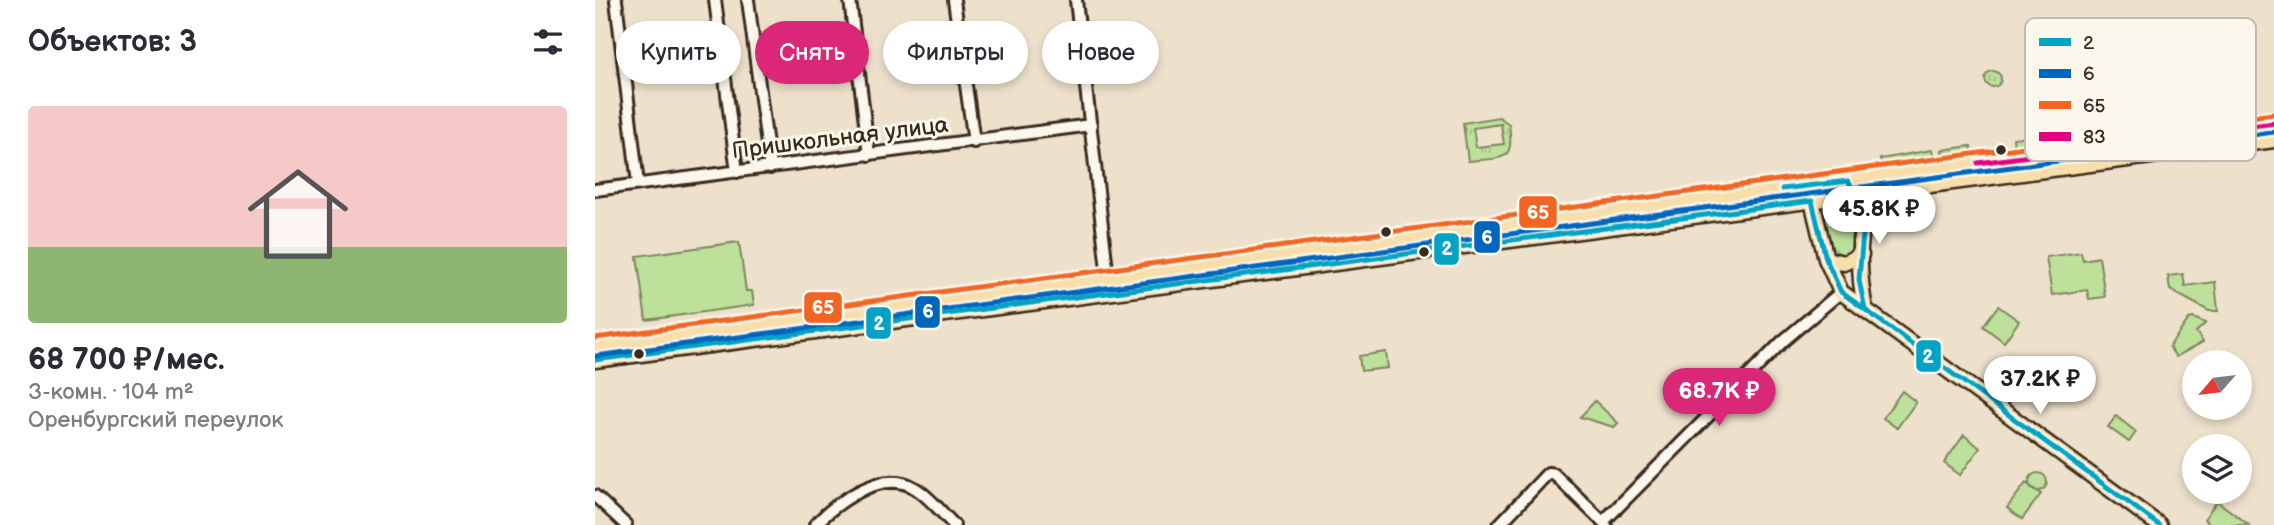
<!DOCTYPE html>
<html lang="ru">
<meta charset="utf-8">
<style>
body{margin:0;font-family:"Balsamiq Sans",sans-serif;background:#f2f2f3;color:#2b2b33;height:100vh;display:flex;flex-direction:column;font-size:26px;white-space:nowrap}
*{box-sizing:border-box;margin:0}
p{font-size:23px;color:#7c7c81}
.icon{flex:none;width:38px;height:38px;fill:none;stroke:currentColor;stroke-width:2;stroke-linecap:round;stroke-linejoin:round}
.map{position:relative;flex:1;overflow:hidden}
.details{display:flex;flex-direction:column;background:#fff;width:595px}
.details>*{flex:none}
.hud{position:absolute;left:21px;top:21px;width:665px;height:63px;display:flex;gap:14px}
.needle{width:46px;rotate:242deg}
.buttons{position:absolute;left:1587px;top:350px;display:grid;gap:14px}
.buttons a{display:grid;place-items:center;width:70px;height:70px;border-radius:50%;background:#fff;box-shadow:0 4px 10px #0003;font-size:35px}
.price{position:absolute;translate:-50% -60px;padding:0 16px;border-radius:24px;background:#fff;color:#222;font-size:23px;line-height:46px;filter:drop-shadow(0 2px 4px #0008)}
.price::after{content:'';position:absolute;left:50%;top:42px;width:21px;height:16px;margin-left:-10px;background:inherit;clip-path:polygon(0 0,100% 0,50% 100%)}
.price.on{background:#db2777;color:#fff}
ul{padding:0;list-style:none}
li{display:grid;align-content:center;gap:14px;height:371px;padding:0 28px}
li+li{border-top:2px solid #e1e1e2}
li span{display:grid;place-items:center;height:217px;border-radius:7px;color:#555}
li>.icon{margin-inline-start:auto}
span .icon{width:126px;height:126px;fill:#fffc;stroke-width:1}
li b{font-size:30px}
h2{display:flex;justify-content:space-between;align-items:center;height:84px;padding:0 28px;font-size:30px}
.pill{padding:0 24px;border-radius:32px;background:#fff;box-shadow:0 4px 10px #0003;font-size:24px;line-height:63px}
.pill.on{background:#db2777;color:#fff}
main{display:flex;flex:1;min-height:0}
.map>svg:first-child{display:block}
.grass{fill:url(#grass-tufts);stroke:#7c865c;stroke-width:2;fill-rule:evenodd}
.forest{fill:url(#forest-firs);stroke:#7c865c;stroke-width:2}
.green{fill:#bde19b;stroke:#7c865c;stroke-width:2}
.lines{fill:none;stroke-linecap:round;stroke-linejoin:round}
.minor-casing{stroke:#3b2a1e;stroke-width:16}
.major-casing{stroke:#3b2a1e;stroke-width:19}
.minor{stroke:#fbf7ec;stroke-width:10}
.major{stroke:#f8deab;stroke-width:14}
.bus-1-casing{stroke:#fbf7ec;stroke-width:10}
.bus-2-casing{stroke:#fbf7ec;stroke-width:10}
.bus-3-casing{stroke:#fbf7ec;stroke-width:10}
.bus-4-casing{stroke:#fbf7ec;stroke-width:10}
.bus-1{stroke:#03a3c5;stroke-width:5}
.bus-2{stroke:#0065bd;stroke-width:5}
.bus-3{stroke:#f26522;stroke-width:5}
.bus-4{stroke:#e5007d;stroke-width:5}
.bus-dot{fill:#3b2a1e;stroke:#fbf7ec;stroke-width:2.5}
.labels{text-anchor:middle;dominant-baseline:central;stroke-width:6;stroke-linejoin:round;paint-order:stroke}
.street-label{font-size:23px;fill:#3b2a1e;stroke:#fbf7ec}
.key{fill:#fbf7ec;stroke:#c1baae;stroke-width:2}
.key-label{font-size:19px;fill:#3b2a1e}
.line-badge{stroke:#fbf7ec;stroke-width:2.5}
.badge-label{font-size:19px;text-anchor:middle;font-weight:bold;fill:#fff}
</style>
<main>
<section class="details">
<h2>Объектов: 3<svg class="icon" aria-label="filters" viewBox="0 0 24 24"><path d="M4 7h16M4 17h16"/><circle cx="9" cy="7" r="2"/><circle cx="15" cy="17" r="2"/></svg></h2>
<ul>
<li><span style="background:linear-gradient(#f6c9c9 65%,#8fb573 0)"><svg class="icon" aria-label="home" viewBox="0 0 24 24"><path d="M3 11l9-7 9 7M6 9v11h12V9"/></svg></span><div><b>68 700 ₽/мес.</b><p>3-комн. · 104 m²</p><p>Оренбургский переулок</p></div></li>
</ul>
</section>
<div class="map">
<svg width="1679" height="525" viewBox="0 0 1679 525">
<defs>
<pattern id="grass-tufts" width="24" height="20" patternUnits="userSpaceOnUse" patternTransform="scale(1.75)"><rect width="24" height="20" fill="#bde19b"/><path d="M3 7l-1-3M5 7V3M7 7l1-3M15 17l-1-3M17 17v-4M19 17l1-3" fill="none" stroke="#a3c185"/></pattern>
<pattern id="forest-firs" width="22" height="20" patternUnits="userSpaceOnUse" patternTransform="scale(1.75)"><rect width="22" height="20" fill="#bde19b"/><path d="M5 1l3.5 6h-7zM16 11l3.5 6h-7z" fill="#a3c185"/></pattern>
</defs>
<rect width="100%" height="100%" fill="#eee1cc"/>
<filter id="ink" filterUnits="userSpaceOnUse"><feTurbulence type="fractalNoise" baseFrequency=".0143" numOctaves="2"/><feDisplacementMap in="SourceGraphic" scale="14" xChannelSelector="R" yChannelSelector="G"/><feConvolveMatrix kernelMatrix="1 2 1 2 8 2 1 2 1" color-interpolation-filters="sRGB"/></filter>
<g filter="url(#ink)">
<path class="grass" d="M1390 79a8 8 0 1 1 16 0a8 8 0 1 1-16 0Z
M 904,117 L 914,124 C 920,164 908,157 873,161 L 868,123 ZM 906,124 L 909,144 L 881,147 L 878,128 Z
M 1442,135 L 1444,147 L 1419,150 L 1418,138 Z
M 1376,146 L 1377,156 L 1348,160 L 1346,150 Z
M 1337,150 L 1339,161 L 1287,170 L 1285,159 Z"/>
<path class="forest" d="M 1246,212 L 1257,219 L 1256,251 L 1245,257 L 1234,251 L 1228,222 L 1232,216 Z"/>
<path class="green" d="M 144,242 L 151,291 L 157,291 L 159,305 L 51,320 L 42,256 Z
M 1486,252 L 1488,260 L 1504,257 L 1510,297 L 1494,299 L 1492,290 L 1457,295 L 1451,257 Z
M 1588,274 L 1590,286 L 1620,282 L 1623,311 L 1614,311 L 1575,290 L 1573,276 Z
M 1403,306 L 1424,321 L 1409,342 L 1388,326 Z
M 1598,318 L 1611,323 L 1601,332 L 1608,342 L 1581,357 L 1574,347 L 1594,319 Z
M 791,352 L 793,368 L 766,371 L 764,356 Z
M 1307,391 L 1321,402 L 1302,428 L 1288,418 Z
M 1000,401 L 1023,423 L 1019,427 L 985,417 Z
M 1521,416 L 1541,432 L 1534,442 L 1513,427 Z
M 1369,435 L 1385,448 L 1365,475 L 1349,463 Z
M1434 482a9 9 0 1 1 18 0a9 9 0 1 1-18 0Z
M 1431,483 L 1446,494 L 1427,519 L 1412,508 Z
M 1622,501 L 1654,525 L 1616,525 L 1609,519 Z"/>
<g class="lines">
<defs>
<path id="minor" d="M 21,0 L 43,184
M 120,0 L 142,172
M 153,0 L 175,168
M 255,0 L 274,155
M 359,0 L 379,142
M 481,0 L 513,278
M 0,190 L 496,125
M 0,496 L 31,525
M 1008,522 L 1188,341 L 1246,292
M 220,525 C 241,503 286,469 318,487 C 333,495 347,513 359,525
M 904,525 L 953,473 L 959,474 L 1011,525"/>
<path id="major" d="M 1217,201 L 1231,259 L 1246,292 L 1564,525
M 1231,259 L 1249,263 L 1266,255
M 1270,309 C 1263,272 1261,226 1278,192
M 0,347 L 1679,123
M 0,360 L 1679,140"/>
</defs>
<use href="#minor" class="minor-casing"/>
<use href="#major" class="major-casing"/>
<use href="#minor" class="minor"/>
<use href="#major" class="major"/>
<defs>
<path id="bus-1" d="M 1187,189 L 1253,181 L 1270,209 L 1264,280 L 1270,309
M 0,360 L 1217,201 L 1231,259 L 1246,292 L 1564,525"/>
<path id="bus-2" d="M 1,356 L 1679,132"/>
<path id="bus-3" d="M 0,338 L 1678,114"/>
<path id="bus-4" d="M 1383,163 L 1679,123"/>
</defs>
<use href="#bus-1" class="bus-1-casing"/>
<use href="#bus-2" class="bus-2-casing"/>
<use href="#bus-3" class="bus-3-casing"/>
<use href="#bus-4" class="bus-4-casing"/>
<use href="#bus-1" class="bus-1"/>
<use href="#bus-2" class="bus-2"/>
<use href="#bus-3" class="bus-3"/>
<use href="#bus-4" class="bus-4"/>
</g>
</g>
<g class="bus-dot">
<circle cx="1406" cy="150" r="6"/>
<circle cx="791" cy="232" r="6"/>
<circle cx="829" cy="252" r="6"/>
<circle cx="44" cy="354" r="6"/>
</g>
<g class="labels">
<g class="street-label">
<text transform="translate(245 138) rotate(-7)">Пришкольная улица</text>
</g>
</g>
<rect x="1430" y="18" width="231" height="143" rx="10" class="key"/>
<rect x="1444" y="38" width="32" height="8" fill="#03a3c5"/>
<rect x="1444" y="69" width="32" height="9" fill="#0065bd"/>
<rect x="1444" y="101" width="32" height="8" fill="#f26522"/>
<rect x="1444" y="132" width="32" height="9" fill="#e5007d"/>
<g class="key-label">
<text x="1488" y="49">2</text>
<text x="1488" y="80">6</text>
<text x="1488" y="112">65</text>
<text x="1488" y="143">83</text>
</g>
<g class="line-badge">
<rect x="923" y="195" width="40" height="34" rx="7" fill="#f26522"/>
<rect x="878" y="220" width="28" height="34" rx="7" fill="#0065bd"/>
<rect x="838" y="232" width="27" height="34" rx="7" fill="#03a3c5"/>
<rect x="208" y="291" width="40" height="33" rx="7" fill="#f26522"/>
<rect x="319" y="295" width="27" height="34" rx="7" fill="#0065bd"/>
<rect x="270" y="306" width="27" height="34" rx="7" fill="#03a3c5"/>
<rect x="1320" y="339" width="27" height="34" rx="7" fill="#03a3c5"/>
</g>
<g class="badge-label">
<text x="943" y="219">65</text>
<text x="892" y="244">6</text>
<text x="852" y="255">2</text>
<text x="228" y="314">65</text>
<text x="333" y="318">6</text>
<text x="284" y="330">2</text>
<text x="1333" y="363">2</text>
</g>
</svg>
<div class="buttons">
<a><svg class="needle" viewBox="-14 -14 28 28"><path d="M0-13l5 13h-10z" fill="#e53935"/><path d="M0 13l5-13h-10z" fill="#7c7c81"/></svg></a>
<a><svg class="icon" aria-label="layers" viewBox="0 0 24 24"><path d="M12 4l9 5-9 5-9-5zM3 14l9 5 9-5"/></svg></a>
</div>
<b class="price" style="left:1284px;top:246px">45.8K ₽</b>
<b class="price" style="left:1445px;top:416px">37.2K ₽</b>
<b class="price on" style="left:1124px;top:428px">68.7K ₽</b>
<div class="hud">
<a class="pill">Купить</a>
<a class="pill on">Снять</a>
<a class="pill">Фильтры</a>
<a class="pill">Новое</a>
</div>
</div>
</main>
